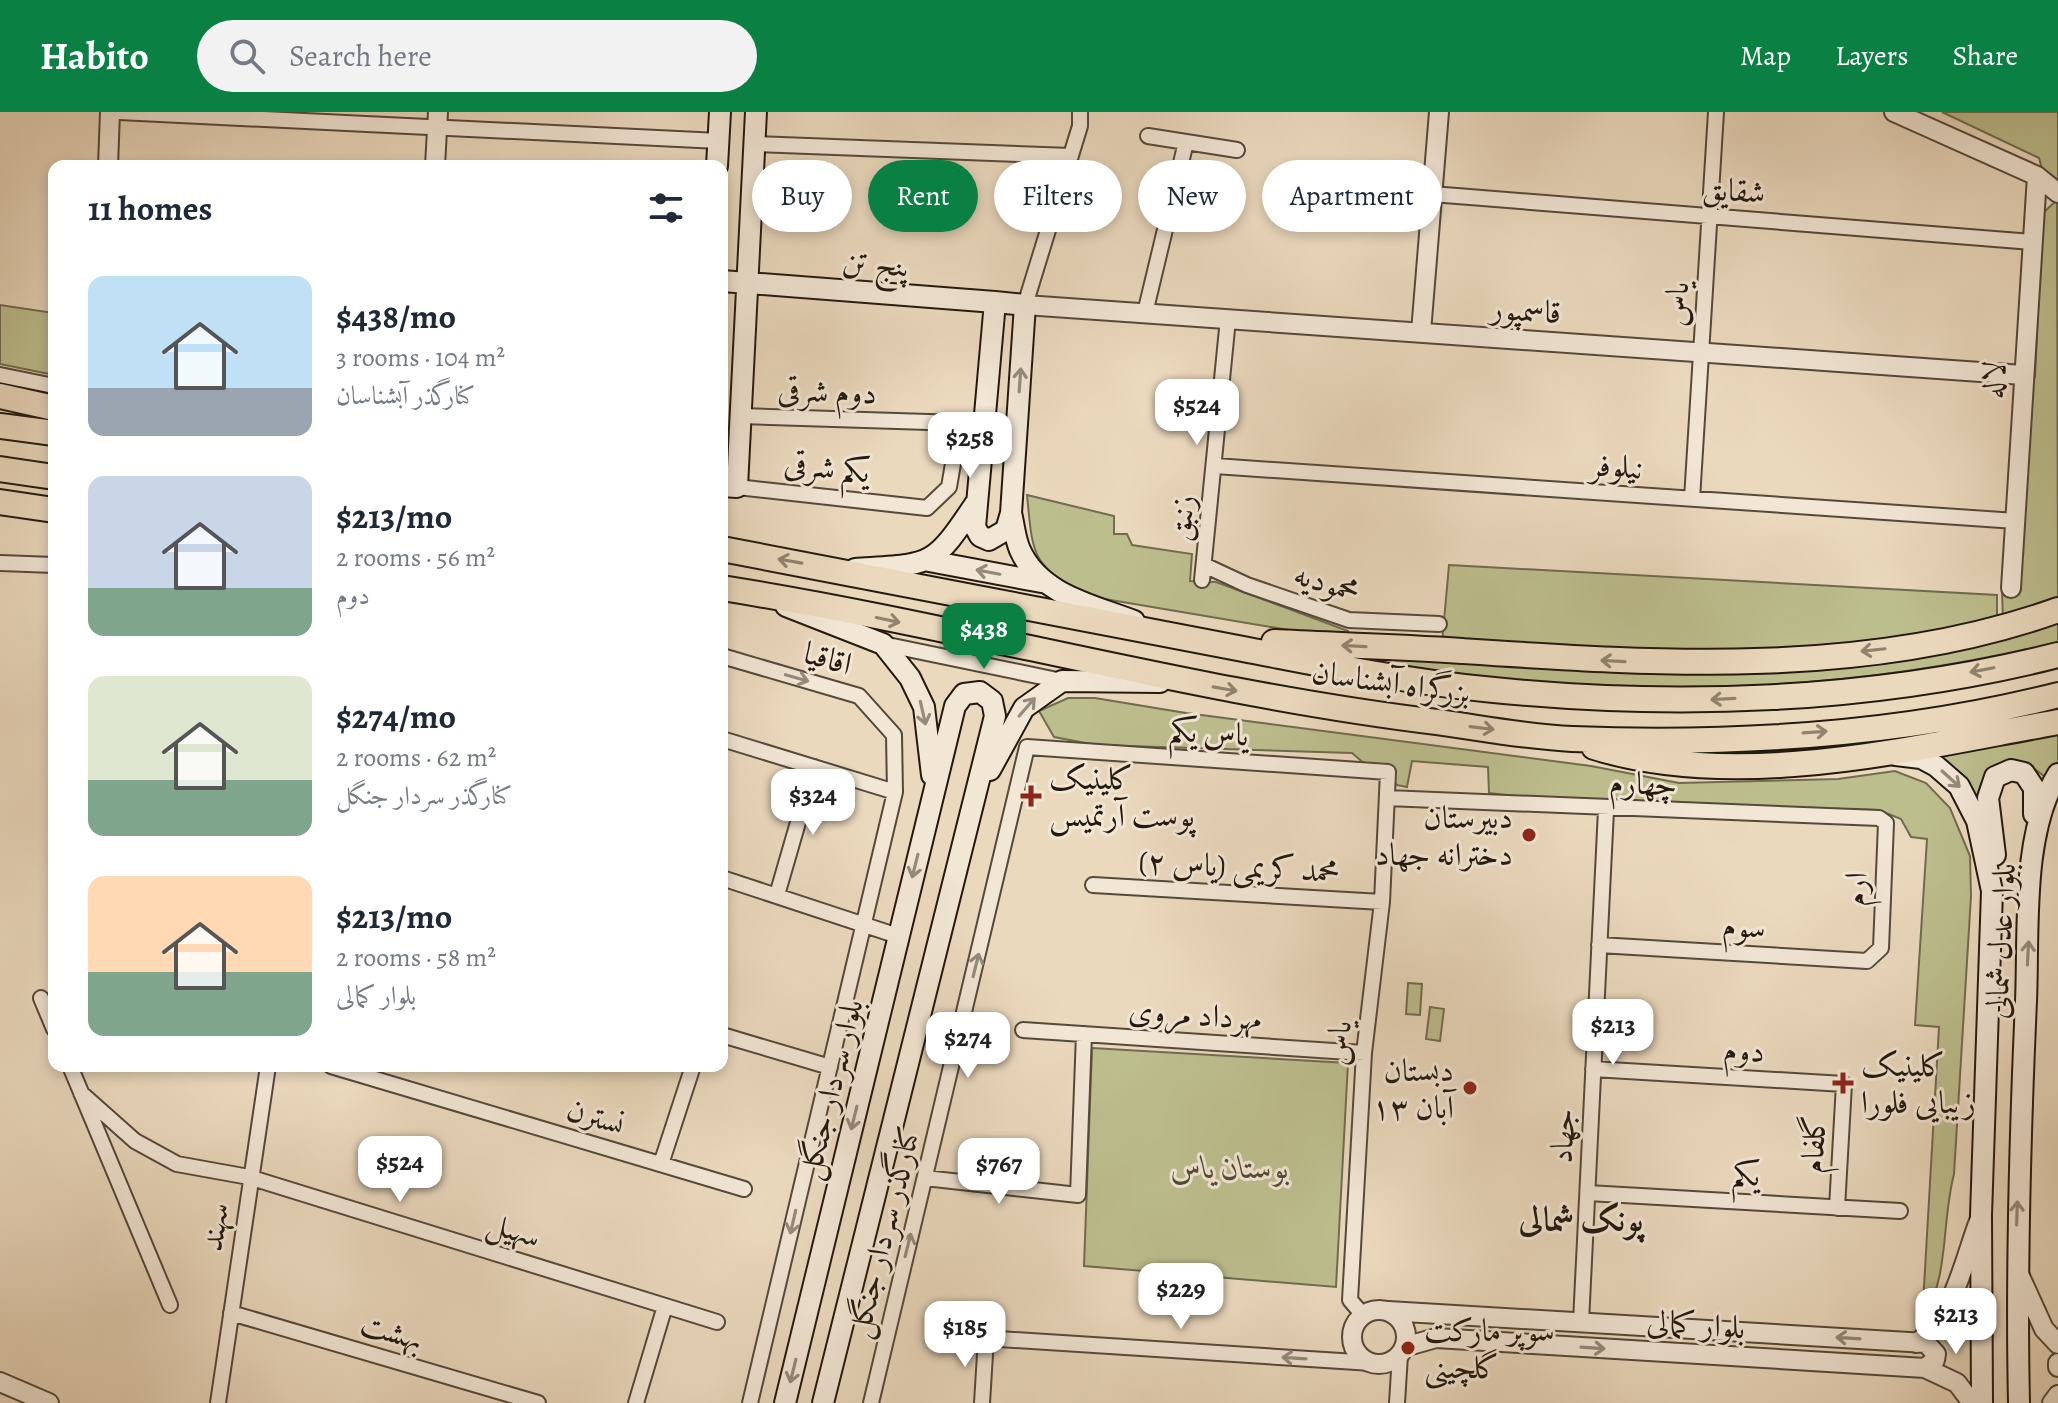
<!DOCTYPE html>
<meta charset="utf-8">
<style>
body{margin:0;font-family:Alegreya,Amiri,serif;background:#f2f2f3;color:#1f2937;height:100vh;display:flex;flex-direction:column;font-size:30px;white-space:nowrap}
*{box-sizing:border-box;margin:0}
p{font-size:26px;color:#747a83}
.icon{flex:none;width:44px;height:44px;fill:none;stroke:currentColor;stroke-width:2;stroke-linecap:round;stroke-linejoin:round}
.map{position:relative;flex:1;overflow:hidden}
.details{position:absolute;left:48px;top:48px;width:680px;height:912px;display:flex;flex-direction:column;background:#fff;border-radius:16px;box-shadow:0 4px 12px #0003}
.details>*{flex:none}
.hud{position:absolute;left:752px;top:48px;width:760px;height:72px;display:flex;gap:16px}
.price{position:absolute;translate:-50% -68px;padding:0 18px;border-radius:16px;background:#fff;color:#222;font-size:26px;line-height:52px;filter:drop-shadow(0 2px 4px #0008)}
.price::after{content:'';position:absolute;left:50%;top:48px;width:24px;height:18px;margin-left:-12px;background:inherit;clip-path:polygon(0 0,100% 0,50% 100%)}
.price.on{background:#0b8043;color:#fff}
ul{padding:0;list-style:none}
li{display:flex;align-items:center;gap:24px;height:200px;padding:0 40px}
li span{display:grid;place-items:center;flex:none;width:224px;height:160px;border-radius:16px;color:#555}
li>.icon{margin-inline-start:auto}
span .icon{width:96px;height:96px;fill:#fffc;stroke-width:1}
li b{font-size:34px}
h2{display:flex;justify-content:space-between;align-items:center;height:96px;padding:0 40px;font-size:34px}
.pill{padding:0 28px;border-radius:36px;background:#fff;box-shadow:0 4px 12px #0003;font-size:28px;line-height:72px}
.pill.on{background:#0b8043;color:#fff}
header{display:flex;align-items:center;gap:48px;box-sizing:border-box;height:112px;padding:0 40px;background:#0b8043;color:#fff}
header strong{font-size:38px}
nav{display:flex;gap:44px;margin-inline-start:auto;font-size:28px}
.search{width:560px;height:72px;background:#f2f2f3;display:flex;align-items:center;gap:20px;box-sizing:border-box;padding:0 28px;border-radius:44px;color:#747a83;font-size:30px}
.map>svg:first-child{display:block}
.green{fill:#bdbe8e;stroke:#706c4e;stroke-width:2}
.lines{fill:none;stroke-linecap:round;stroke-linejoin:round}
.minor-casing{stroke:#55493a;stroke-width:18}
.tertiary-casing{stroke:#55493a;stroke-width:22}
.secondary-casing{stroke:#23190e;stroke-width:24}
.trunk-casing{stroke:#23190e;stroke-width:28}
.minor{stroke:#f2e6d5;stroke-width:14}
.tertiary{stroke:#f2e6d5;stroke-width:18}
.secondary{stroke:#f2e6d5;stroke-width:20}
.trunk{stroke:#ebd9be;stroke-width:24}
.oneway{stroke:#958a7b}
.oneway2{stroke:#91836f}
.poi-dot{fill:#8f2418;stroke:#f2e6d5;stroke-width:3}
.labels{text-anchor:middle;dominant-baseline:central;stroke-width:6;stroke-linejoin:round;paint-order:stroke}
.street-label{font-size:32px;fill:#23190e;stroke:#f2e6d5}
.poi-label{font-size:32px;fill:#23190e;stroke:#f2e6d5;text-anchor:start}
.park-label{font-size:32px;font-style:italic;fill:#514b34;stroke:#f2e6d5}
.neighbourhood-label{font-size:34px;font-weight:bold;fill:#23190e;stroke:#f2e6d5}
</style>
<header>
<strong>Habito</strong>
<div class="search"><svg class="icon" aria-label="search" viewBox="0 0 24 24"><circle cx="10" cy="10" r="6"/><path d="M15 15l6 6"/></svg>Search here</div>
<nav><a>Map</a><a>Layers</a><a>Share</a></nav>
</header>
<div class="map">
<svg width="2058" height="1291" viewBox="0 0 2058 1291">
<rect width="100%" height="100%" fill="#ebd9be"/>
<filter id="stains"><feTurbulence type="fractalNoise" baseFrequency=".0025" numOctaves="4"/><feColorMatrix values="0 0 0 0 .2 0 0 0 0 .09 0 0 0 0 .02 0 0 0 .5 -.17"/></filter>
<radialGradient id="worn" r=".72"><stop offset=".6" stop-color="#630" stop-opacity="0"/><stop offset="1" stop-color="#630" stop-opacity=".3"/></radialGradient>
<path class="green" d="M 1942,0 L 2058,0 L 2058,69 L 2042,57 L 2039,46 Z
M 2057,88 L 2058,492 L 2003,510 L 2002,478 L 2020,478 L 2032,293 L 2029,270 L 2035,265 L 2039,176 L 2033,174 L 2044,100 Z
M 0,193 L 54,201 L 54,263 L 0,252 Z
M 1027,383 L 1114,404 L 1114,422 L 1127,422 L 1132,433 L 1192,442 L 1190,469 L 1216,470 L 1348,519 L 1348,528 L 1087,484 C 1031,452 1033,445 1027,383 Z
M 1449,453 L 1997,483 L 1997,511 L 1885,530 L 1734,542 L 1442,531 Z
M 2058,508 L 2058,530 C 1893,570 1723,583 1553,572 C 1469,566 1385,551 1302,536 L 1447,544 L 1936,536 L 2037,517 Z
M 1068,586 L 1095,586 L 1186,601 L 1591,654 L 1679,671 L 1838,667 L 1895,659 L 1926,671 L 1950,696 L 1970,744 L 1971,784 L 1954,1062 C 1941,1112 1950,1164 1922,1209 L 1939,915 L 1915,913 L 1927,727 L 1911,725 L 1901,707 L 1879,698 L 1556,689 L 1489,681 L 1488,655 L 1412,649 L 1407,675 L 1397,673 L 1383,655 L 1365,652 L 1352,641 L 1096,633 L 1054,625 L 1039,599 Z
M 2058,613 L 2058,650 L 2046,666 C 2017,639 1985,644 1977,686 L 1968,672 L 1937,644 Z
M 1408,871 L 1422,872 L 1420,903 L 1406,902 Z
M 1430,895 L 1444,897 L 1440,929 L 1426,927 Z
M 1092,936 L 1348,951 L 1336,1175 L 1084,1154 Z"/>
<g class="lines">
<defs>
<path id="minor" d="M 119,0 L 719,29
M 1148,24 L 1237,38
M 754,32 L 1071,44
M 1432,82 L 2032,130
M 1025,193 L 1080,14 L 1080,0
M 1145,201 L 1186,30
M 0,263 L 54,274
M 1215,354 L 2016,409
M 737,375 L 927,396 L 949,375 L 960,311 L 741,304
M 1692,387 L 1716,0
M 0,451 L 54,453
M 1204,453 L 1247,473 L 1349,508 L 1439,512
M 1202,468 L 1228,207
M 883,532 L 1062,569
M 722,544 L 859,584 L 894,623 L 895,680 L 750,1291
M 722,627 L 895,680
M 1387,686 L 1879,706 L 1886,711 L 1881,836 L 1867,849 L 1599,833
M 722,766 L 898,824
M 1093,773 L 1382,790
M 777,783 L 814,655
M 41,886 L 54,917
M 1023,918 L 1364,941
M 722,923 L 830,955
M 70,954 L 170,1193
M 331,954 L 744,1077
M 1593,957 L 1844,972 L 1837,1096
M 81,981 L 135,1029 L 177,1052 L 249,1065 L 717,1210
M 661,1052 L 693,954
M 925,1066 L 1078,1083 L 1084,922
M 1588,1081 L 1900,1099
M 231,1201 L 538,1291
M 1581,1210 L 1606,698
M 937,1223 L 1372,1251
M 218,1291 L 268,954
M 636,1291 L 665,1194
M 871,1291 L 1027,635 L 1388,660 L 1382,790 L 1364,941 L 1350,1188 L 1363,1203
M 982,1291 L 986,1226
M 1397,1291 L 1400,1243"/>
<path id="tertiary" d="M 1894,0 L 2037,64 L 2058,81
M 108,54 L 110,0
M 435,54 L 438,0
M 1025,193 L 2023,263
M 1421,220 L 1439,0
M 2011,476 L 2037,64
M 2019,1162 L 2044,1217 L 2058,1232
M1352 1225a27 27 0 1 1 54 0a27 27 0 1 1-54 0Z
M 1388,1199 L 1926,1231 L 1936,1242 L 1935,1248 L 1925,1256
M 1916,1231 C 1953,1208 1964,1148 1979,1109
M 1404,1235 L 1436,1226 L 1925,1256 L 1957,1271 L 1972,1291
M 2058,1251 L 2058,1255
M 0,1270 L 49,1291
M 2052,1291 L 2058,1283"/>
<path id="secondary" d="M 717,54 L 720,0
M 722,169 L 995,190 L 1025,193 L 1011,401 L 1006,418 L 989,428 L 980,424 L 975,415 L 995,190
M 722,374 L 737,375 L 756,0
M 1011,401 C 1014,413 1015,427 1020,438 C 1040,483 1093,493 1134,509
M 929,449 L 1047,471
M 855,457 C 931,452 932,457 975,392
M 786,494 L 883,532 L 910,566 L 924,595 L 932,663
M 1896,643 L 1921,646 L 1936,654 L 1959,674 L 1977,709 L 1992,779 L 1981,1103 L 1982,1291
M 990,658 L 1024,596 L 1062,569 L 1160,570
M 1995,743 L 1988,686 L 1995,665 L 2011,658 L 2024,661 L 2034,676 L 2034,702
M 785,1291 L 955,594 L 964,582 L 980,580 L 992,589 L 995,604 L 823,1291
M 2019,1291 C 2016,1156 2020,1023 2026,889 C 2029,820 2021,722 2058,662"/>
<path id="trunk" d="M 0,284 L 54,296
M 0,314 L 54,321
M 0,357 L 54,365
M 0,390 L 54,398
M 722,437 C 896,469 1069,505 1243,537 C 1322,552 1403,569 1484,577 C 1674,597 1872,590 2058,543
M 722,476 C 962,514 1196,581 1437,610 C 1481,616 1527,625 1572,627 C 1732,633 1902,623 2058,583
M 1274,530 C 1337,533 1400,535 1462,539 C 1659,552 1868,566 2058,498
M 1594,635 C 1739,680 1912,636 2058,610"/>
</defs>
<use href="#minor" class="minor-casing"/>
<use href="#tertiary" class="tertiary-casing"/>
<use href="#secondary" class="secondary-casing"/>
<use href="#trunk" class="trunk-casing"/>
<use href="#minor" class="minor"/>
<use href="#tertiary" class="tertiary"/>
<use href="#secondary" class="secondary"/>
<use href="#trunk" class="trunk"/>
</g>
<defs><path id="oneway-shaft" d="M-6 0H5M1.5-3L5.5 0L1.5 3" fill="none" stroke-width="1.6" stroke-linecap="round" stroke-linejoin="round" transform="scale(2)"/></defs>
<g class="oneway">
<use href="#oneway-shaft" transform="translate(1020 268) rotate(-86)"/>
<use href="#oneway-shaft" transform="translate(988 460) rotate(-169)"/>
<use href="#oneway-shaft" transform="translate(797 566) rotate(16)"/>
<use href="#oneway-shaft" transform="translate(1027 595) rotate(-49)"/>
<use href="#oneway-shaft" transform="translate(923 601) rotate(77)"/>
<use href="#oneway-shaft" transform="translate(1951 667) rotate(42)"/>
<use href="#oneway-shaft" transform="translate(915 754) rotate(104)"/>
<use href="#oneway-shaft" transform="translate(2028 841) rotate(-87)"/>
<use href="#oneway-shaft" transform="translate(976 853) rotate(-76)"/>
<use href="#oneway-shaft" transform="translate(854 1006) rotate(104)"/>
<use href="#oneway-shaft" transform="translate(2017 1101) rotate(-88)"/>
<use href="#oneway-shaft" transform="translate(793 1110) rotate(103)"/>
<use href="#oneway-shaft" transform="translate(908 1133) rotate(-76)"/>
<use href="#oneway-shaft" transform="translate(1848 1226) rotate(-176)"/>
<use href="#oneway-shaft" transform="translate(1593 1236) rotate(4)"/>
<use href="#oneway-shaft" transform="translate(1294 1246) rotate(-176)"/>
<use href="#oneway-shaft" transform="translate(793 1259) rotate(104)"/>
</g>
<g class="oneway2">
<use href="#oneway-shaft" transform="translate(790 449) rotate(-170)"/>
<use href="#oneway-shaft" transform="translate(888 508) rotate(12)"/>
<use href="#oneway-shaft" transform="translate(1354 534) rotate(-177)"/>
<use href="#oneway-shaft" transform="translate(1873 538) rotate(174)"/>
<use href="#oneway-shaft" transform="translate(1613 549) rotate(-177)"/>
<use href="#oneway-shaft" transform="translate(1982 558) rotate(169)"/>
<use href="#oneway-shaft" transform="translate(1225 577) rotate(10)"/>
<use href="#oneway-shaft" transform="translate(1723 587) rotate(177)"/>
<use href="#oneway-shaft" transform="translate(1482 616) rotate(7)"/>
<use href="#oneway-shaft" transform="translate(1815 620) rotate(-4)"/>
</g>
<g class="poi-dot">
<path d="M1027 672h8v8h8v8h-8v8h-8v-8h-8v-8h8z"/>
<circle cx="1529" cy="723" r="8"/>
<path d="M1839 959h8v8h8v8h-8v8h-8v-8h-8v-8h8z"/>
<circle cx="1470" cy="976" r="8"/>
<circle cx="1408" cy="1236" r="8"/>
</g>
<g class="labels">
<g class="street-label">
<text transform="translate(1734 78) rotate(4)">شقایق</text>
<text transform="translate(876 151) rotate(4)">پنج تن</text>
<text transform="translate(1676 192) rotate(-86)">یاس</text>
<text transform="translate(1526 198) rotate(4)">قاسمپور</text>
<text transform="translate(1993 268) rotate(-87)">لاله</text>
<text transform="translate(827 279) rotate(2)">دوم شرقی</text>
<text transform="translate(1617 354) rotate(4)">نیلوفر</text>
<text transform="translate(827 355) rotate(6)">یکم شرقی</text>
<text transform="translate(1181 406) rotate(-84)">زنبق</text>
<text transform="translate(1327 470) rotate(17)">محمودیه</text>
<text transform="translate(828 546) rotate(16)">اقاقیا</text>
<text transform="translate(1391 570) rotate(8)">بزرگراه آبشناسان</text>
<text transform="translate(1209 620) rotate(4)">یاس یکم</text>
<text transform="translate(1643 671) rotate(2)">چهارم</text>
<text transform="translate(1239 754) rotate(3)">محمد کریمی (یاس ۲)</text>
<text transform="translate(1855 777) rotate(-87)">ارم</text>
<text transform="translate(1744 814) rotate(3)">سوم</text>
<text transform="translate(2000 829) rotate(-87)">بلوار عدل شمالی</text>
<text transform="translate(1195 902) rotate(4)">مهرداد مروی</text>
<text transform="translate(1338 931) rotate(-85)">یاس</text>
<text transform="translate(1744 938) rotate(3)">دوم</text>
<text transform="translate(830 977) rotate(-76)">بلوار سردار جنگل</text>
<text transform="translate(596 1004) rotate(17)">نسترن</text>
<text transform="translate(1562 1024) rotate(-87)">جهاد</text>
<text transform="translate(1813 1032) rotate(-87)">گلفام</text>
<text transform="translate(1746 1062) rotate(3)">یکم</text>
<text transform="translate(214 1115) rotate(-82)">سهند</text>
<text transform="translate(514 1117) rotate(17)">سهیل</text>
<text transform="translate(883 1120) rotate(-76)">کنارگذر سردار جنگل</text>
<text transform="translate(1696 1212) rotate(4)">بلوار کمالی</text>
<text transform="translate(392 1219) rotate(16)">بهشت</text>
</g>
<g class="poi-label">
<text x="1049" y="666">کلینیک<tspan x="1049" dy="37">پوست آرتمیس</tspan></text>
<text x="1513" y="705" text-anchor="end">دبیرستان<tspan x="1513" dy="37">دخترانه جهاد</tspan></text>
<text x="1861" y="953">کلینیک<tspan x="1861" dy="37">زیبایی فلورا</tspan></text>
<text x="1454" y="958" text-anchor="end">دبستان<tspan x="1454" dy="37">۱۳ آبان</tspan></text>
<text x="1424" y="1218">سوپر مارکت<tspan x="1424" dy="37">گلچینی</tspan></text>
</g>
<g class="park-label">
<text x="1230" y="1055">بوستان یاس</text>
</g>
<g class="neighbourhood-label">
<text x="1581" y="1106">پونک شمالی</text>
</g>
</g>
<rect width="100%" height="100%" filter="url(#stains)"/>
<rect width="100%" height="100%" fill="url(#worn)"/>
</svg>
<b class="price" style="left:1197px;top:335px">$524</b>
<b class="price" style="left:970px;top:368px">$258</b>
<b class="price on" style="left:984px;top:559px">$438</b>
<b class="price" style="left:813px;top:725px">$324</b>
<b class="price" style="left:1613px;top:955px">$213</b>
<b class="price" style="left:968px;top:968px">$274</b>
<b class="price" style="left:400px;top:1092px">$524</b>
<b class="price" style="left:999px;top:1094px">$767</b>
<b class="price" style="left:1181px;top:1219px">$229</b>
<b class="price" style="left:1956px;top:1244px">$213</b>
<b class="price" style="left:965px;top:1257px">$185</b>
<div class="hud">
<a class="pill">Buy</a>
<a class="pill on">Rent</a>
<a class="pill">Filters</a>
<a class="pill">New</a>
<a class="pill">Apartment</a>
</div>
<section class="details">
<h2>11 homes<svg class="icon" aria-label="filters" viewBox="0 0 24 24"><path d="M4 7h16M4 17h16"/><circle cx="9" cy="7" r="2"/><circle cx="15" cy="17" r="2"/></svg></h2>
<ul>
<li><span style="background:linear-gradient(#bfe0f5 70%,#9aa5b1 0)"><svg class="icon" aria-label="home" viewBox="0 0 24 24"><path d="M3 11l9-7 9 7M6 9v11h12V9"/></svg></span><div><b>$438/mo</b><p>3 rooms · 104 m²</p><p>کنارگذر آبشناسان</p></div></li>
<li><span style="background:linear-gradient(#c9d6e8 70%,#7fa58c 0)"><svg class="icon" aria-label="home" viewBox="0 0 24 24"><path d="M3 11l9-7 9 7M6 9v11h12V9"/></svg></span><div><b>$213/mo</b><p>2 rooms · 56 m²</p><p>دوم</p></div></li>
<li><span style="background:linear-gradient(#dfe7d0 65%,#7fa58c 0)"><svg class="icon" aria-label="home" viewBox="0 0 24 24"><path d="M3 11l9-7 9 7M6 9v11h12V9"/></svg></span><div><b>$274/mo</b><p>2 rooms · 62 m²</p><p>کنارگذر سردار جنگل</p></div></li>
<li><span style="background:linear-gradient(#ffd9b3 60%,#7fa58c 0)"><svg class="icon" aria-label="home" viewBox="0 0 24 24"><path d="M3 11l9-7 9 7M6 9v11h12V9"/></svg></span><div><b>$213/mo</b><p>2 rooms · 58 m²</p><p>بلوار کمالی</p></div></li>
</ul>
</section>
</div>
